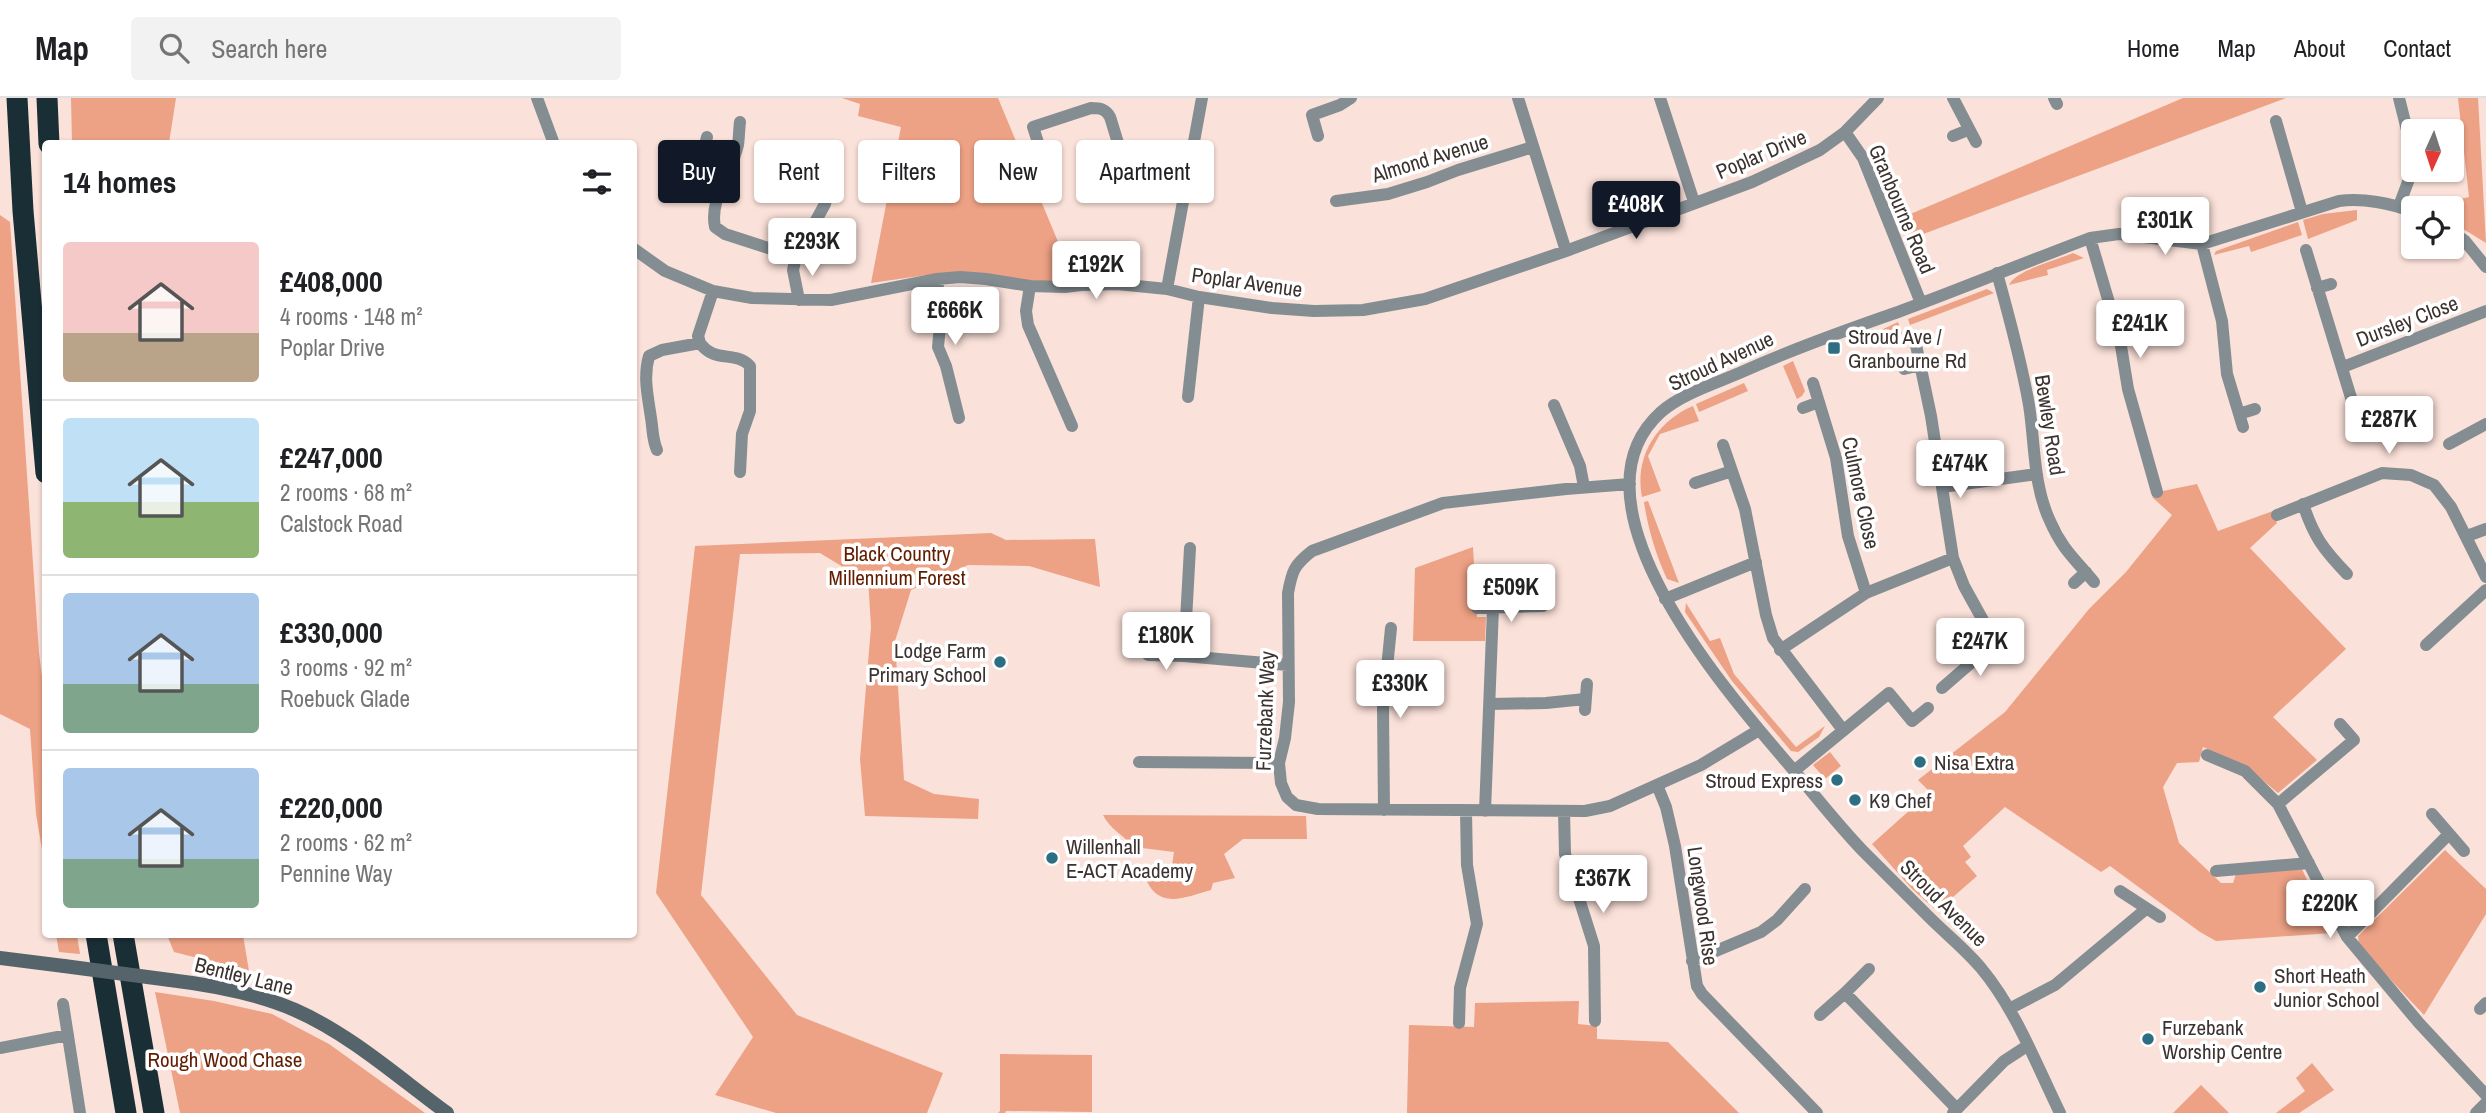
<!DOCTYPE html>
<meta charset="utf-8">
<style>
body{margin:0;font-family:"Archivo Narrow",sans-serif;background:#f2f2f2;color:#202124;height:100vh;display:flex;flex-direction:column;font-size:26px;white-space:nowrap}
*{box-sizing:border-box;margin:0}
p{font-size:23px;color:#757577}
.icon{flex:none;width:38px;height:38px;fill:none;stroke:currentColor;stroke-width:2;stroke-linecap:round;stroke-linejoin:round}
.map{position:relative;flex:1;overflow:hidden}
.panel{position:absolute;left:42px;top:42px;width:595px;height:798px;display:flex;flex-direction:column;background:#fff;border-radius:7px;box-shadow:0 2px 5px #0004}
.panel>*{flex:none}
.guide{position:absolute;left:658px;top:42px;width:665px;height:63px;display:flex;gap:14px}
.needle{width:46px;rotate:183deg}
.tools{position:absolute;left:2401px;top:21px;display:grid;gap:14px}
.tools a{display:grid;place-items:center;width:63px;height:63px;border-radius:7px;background:#fff;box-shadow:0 2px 5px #0004;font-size:35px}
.price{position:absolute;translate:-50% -60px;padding:0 16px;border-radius:7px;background:#fff;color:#222;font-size:23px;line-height:46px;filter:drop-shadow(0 2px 4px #0008)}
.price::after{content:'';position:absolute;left:50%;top:42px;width:21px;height:16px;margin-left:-10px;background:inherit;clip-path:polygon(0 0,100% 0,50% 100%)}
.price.active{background:#111827;color:#fff}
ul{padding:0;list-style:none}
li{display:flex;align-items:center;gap:21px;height:175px;padding:0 21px}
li+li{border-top:2px solid #e0e0e0}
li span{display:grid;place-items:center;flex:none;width:196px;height:140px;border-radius:7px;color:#555}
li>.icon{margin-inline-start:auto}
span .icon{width:84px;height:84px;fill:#fffc;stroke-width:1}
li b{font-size:30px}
h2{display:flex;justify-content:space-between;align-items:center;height:84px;padding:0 21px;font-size:30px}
.chip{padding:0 24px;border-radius:7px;background:#fff;box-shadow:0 2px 5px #0004;font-size:24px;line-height:63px}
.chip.active{background:#111827;color:#fff}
header{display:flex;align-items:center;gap:42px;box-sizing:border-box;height:98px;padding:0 35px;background:#fff;border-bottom:2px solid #e0e0e0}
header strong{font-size:33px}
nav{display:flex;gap:38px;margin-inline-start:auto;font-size:24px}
.search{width:490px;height:63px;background:#f2f2f2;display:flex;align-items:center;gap:18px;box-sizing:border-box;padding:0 24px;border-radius:7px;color:#757577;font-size:26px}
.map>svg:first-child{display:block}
.green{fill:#eda185}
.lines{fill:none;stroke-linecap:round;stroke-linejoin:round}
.street{stroke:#848e92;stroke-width:12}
.secondary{stroke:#55646a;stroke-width:14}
.highway{stroke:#1a2e36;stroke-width:21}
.secondary-bridge{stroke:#55646a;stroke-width:14}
.poi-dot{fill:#2e6e82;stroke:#fff;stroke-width:2.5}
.labels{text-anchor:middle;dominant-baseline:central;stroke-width:7;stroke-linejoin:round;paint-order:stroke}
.street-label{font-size:21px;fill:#3c322f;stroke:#fff}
.poi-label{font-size:21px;fill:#3c322f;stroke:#fff;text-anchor:start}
.park-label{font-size:21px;fill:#621d00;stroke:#fff}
</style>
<header>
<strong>Map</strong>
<div class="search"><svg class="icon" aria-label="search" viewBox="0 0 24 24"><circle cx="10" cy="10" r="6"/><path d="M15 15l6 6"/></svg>Search here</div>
<nav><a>Home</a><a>Map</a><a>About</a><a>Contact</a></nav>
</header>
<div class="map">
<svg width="2486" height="1015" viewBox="0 0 2486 1015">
<rect width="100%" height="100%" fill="#fae1d9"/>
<path class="green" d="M 71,0 L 176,0 L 169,45 L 72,45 Z
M 842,0 L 998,0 L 1074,182 L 1058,184 L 927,177 L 871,185 L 901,29 L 858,18 L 860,6 Z
M 2183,0 L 2286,0 L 1910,141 L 1901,120 Z
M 2458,0 L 2478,0 L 2486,145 L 2452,124 L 2452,110 L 2426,109 L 2469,99 Z
M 2357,112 L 2357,122 L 2308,141 L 2303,122 L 2323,116 Z
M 0,117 L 10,124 L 39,555 L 46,610 L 45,769 L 36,716 L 30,631 L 0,616 Z
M 2298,124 L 2302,137 L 2251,154 L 2249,148 L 2214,157 L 2216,153 Z
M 2073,155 L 2084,160 L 2047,172 L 2048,177 L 2009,187 C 2016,172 2057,162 2073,155 Z
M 1987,191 L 1994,195 L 1910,227 L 1908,221 Z
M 1898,224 L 1902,236 L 1858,245 L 1858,243 Z
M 1793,263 L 1805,293 L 1802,298 L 1797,301 L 1783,268 Z
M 1744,285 L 1748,293 L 1699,314 L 1696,306 Z
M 1693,308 L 1699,323 L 1660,336 L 1648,358 L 1661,393 L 1642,399 C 1634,359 1657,323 1693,308 Z
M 2197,386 L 2218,433 L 2273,413 L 2277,425 L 2250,450 L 2346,551 L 2273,619 L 2317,662 L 2278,695 L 2243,666 L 2203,649 L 2199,664 L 2177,665 L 2163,689 L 2179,745 L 2221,785 L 2233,785 L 2236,776 L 2301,769 L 2332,835 L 2216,843 L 2200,834 L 2110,768 L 2101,774 L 2005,709 L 1963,748 L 1971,759 L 1965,764 L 1977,778 L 1937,813 L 1912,791 L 1872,746 L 1930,694 L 1918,682 L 2005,614 L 2089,511 L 2126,474 L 2172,417 L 2152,399 L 2163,393 Z
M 1648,403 L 1679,485 L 1667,481 C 1656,457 1648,431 1644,404 Z
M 991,435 L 1006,442 L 1095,441 L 1100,489 L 1029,468 L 968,467 L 911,492 L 895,543 L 904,682 L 934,696 L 979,701 L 978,721 L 865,718 L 860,661 L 871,529 L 868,479 L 843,469 L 820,455 L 740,456 L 701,797 L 797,917 L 943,975 L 927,1015 L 776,1015 L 715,997 L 753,939 L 656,795 L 695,448 Z
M 1473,449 L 1477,519 L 1486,519 L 1485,543 L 1413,543 L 1415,470 Z
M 1686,505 L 1710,543 L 1720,540 L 1734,576 L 1796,649 L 1825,628 L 1819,639 L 1798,654 L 1791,653 L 1732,583 L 1685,514 Z
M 1830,654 L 1841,668 L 1825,681 L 1813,667 Z
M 1103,717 L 1306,718 L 1307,741 L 1243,741 L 1224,756 L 1235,780 L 1213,785 L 1211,792 C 1183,800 1158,812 1145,779 L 1171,774 L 1174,754 L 1134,749 C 1123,737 1109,730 1103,717 Z
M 2445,752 L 2486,791 L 2486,816 L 2424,917 L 2359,848 L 2358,838 Z
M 56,837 L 77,837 L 80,856 L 59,854 Z
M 167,837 L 243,837 L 249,873 L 174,854 Z
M 155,894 L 214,903 L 272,916 L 329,946 L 425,1015 L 180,1015 Z
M 1579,903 L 1578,926 L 1597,928 L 1597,941 L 1668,944 L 1739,1015 L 1407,1015 L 1409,927 L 1474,929 L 1475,905 Z
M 1000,956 L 1092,957 L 1092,1014 L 1006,1013 L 1005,1015 L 998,1015 L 1000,1013 Z
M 2312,965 L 2334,992 L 2299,1015 L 2276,1015 L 2305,993 L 2296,980 Z
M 2201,987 L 2229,1015 L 2173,1015 Z"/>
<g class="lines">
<path class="street" d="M 537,0 L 554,46
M 1518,0 L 1566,153
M 1660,0 L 1694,104
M 1953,0 L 1976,44
M 2054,0 L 2057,6
M 2399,0 L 2412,52 L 2412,73 L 2399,108
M 2276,23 L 2302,114
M 740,24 C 739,32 739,40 738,47 C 732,74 709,101 715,129 L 725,136 L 796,159 L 825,106 L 838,55
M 1845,34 L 1863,60 L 1921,205
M 1318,38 L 1312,17 L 1340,7 L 1351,0
M 1953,38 L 1968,32
M 707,39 L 703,55 L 731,67
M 1046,69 L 1033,29 L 1091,10 C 1100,10 1106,11 1110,19 C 1115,33 1124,73 1136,81 C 1150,89 1171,89 1186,92
M 1336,103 L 1388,96 L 1427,84 L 1458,72 L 1533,49
M 2452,134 L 2465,143 L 2486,169
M 2090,140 L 2120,242 L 2128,291 L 2157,394
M 2202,146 L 2222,223 L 2227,276 L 2243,329
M 634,151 L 665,173 L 713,193 L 752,200 L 831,202 L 937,181 L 960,179 L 986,181 L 1030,188 L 1065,189 L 1081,187 L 1117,186 L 1167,191 L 1199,199 L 1272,210 L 1314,213 L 1363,212 L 1425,201 L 1566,153 L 1752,84 L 1820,52 L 1845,34 L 1878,0
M 2306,152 L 2352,303
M 796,159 L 793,172 L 799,202
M 1997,175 C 2009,218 2021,262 2029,307 C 2035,345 2033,387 2050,423 C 2062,451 2075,461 2094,484
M 937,181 L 941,217 L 938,249 L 946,268 L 959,320
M 1030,188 L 1026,213 L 1028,227 L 1072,328
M 2317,190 L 2331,186
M 1167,191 L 1202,0
M 700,245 L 698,238 L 713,193
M 1916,247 L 1931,318 L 1953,460 L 1964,488 L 1995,544 L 2010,558
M 2343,269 L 2486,213
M 1904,271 L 1921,267
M 1813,285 L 1836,360 L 1848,438 L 1866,495
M 1188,299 L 1199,199
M 1554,307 L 1580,368 L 1584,389
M 1803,310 L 1819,304
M 2239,316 L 2255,311
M 2449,346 L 2486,326
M 1723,347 L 1745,411 L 1766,517 L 1773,540 L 1843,632
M 657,352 C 652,341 653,331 651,320 C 648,299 643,279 649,258 L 662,252 L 700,245 C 715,266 735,252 750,268 L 750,313 L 742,336 L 740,374
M 1695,385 L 1732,373
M 1630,386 L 1566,391 L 1443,405 L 1312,453 C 1294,467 1292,473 1288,495 L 1289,604 L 1285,640 L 1279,665 L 1281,685 L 1287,699 L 1296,707 L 1318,711 L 1585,713 L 1610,708 L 1701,667 L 1759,632
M 1942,389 L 2037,376
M 2303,406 C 2314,439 2323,451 2347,476
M 2277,417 L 2382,375 L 2411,377 L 2434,387 L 2451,409 L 2486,479
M 2467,438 L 2486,431
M 1190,450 L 1184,558 L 1288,567
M 2074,485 L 2086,474
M 1665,501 L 1756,464
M 1477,510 L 1543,508
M 2426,547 L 2486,492
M 1780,552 L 1866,495 L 1953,460
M 1148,557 L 1184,558
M 1942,590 L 1995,544
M 1491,606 L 1546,605 L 1585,601
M 1585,612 L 1587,586
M 2207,657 L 2245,673 L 2278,706 L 2347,839 L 2419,925 L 2486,997
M 1139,664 L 1279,665
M 1794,673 L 1889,595 L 1912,623 L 1928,610
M 1657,687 L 1666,709 L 1675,748 L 1697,888 L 1702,896 L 1817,1015
M 2278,706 L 2354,642 L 2340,626
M 1384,712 L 1383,610 L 1391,530
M 1485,713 L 1493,510
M 1564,713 L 1565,756 L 1594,848 L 1595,923
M 2432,716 L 2464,753
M 2216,773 L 2309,765
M 2120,793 L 2160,819
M 2347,839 L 2449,736
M 1692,863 L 1761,834 L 1777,822 L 1805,791
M 1869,871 L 1845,895 L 1957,1011
M 63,906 L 80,1015
M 2009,911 L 2055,887 L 2146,811
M 2480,911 L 2486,905
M 1820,917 L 1846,894
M 1459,925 L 1460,890 L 1477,826 L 1467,767 L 1466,713
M 0,950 L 68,937
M 1953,1015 L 2004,963 L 2027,948
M 2060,1015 C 2036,966 2016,912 1981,870 C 1965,851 1946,836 1929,819 C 1907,797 1885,775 1863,753 C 1837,726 1814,696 1790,668 C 1729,597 1560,405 1661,314 C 1683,295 1717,285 1744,273 C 1795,250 1846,232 1898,214 C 1963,190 2026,164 2090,140 L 2119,136 L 2202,146 L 2339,103 C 2363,100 2391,105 2413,114
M 2476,1015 L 2486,1005"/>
<path class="secondary" d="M 0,860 L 64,868
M 170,882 C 212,887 256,895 295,912 C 350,936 399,980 447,1015"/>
<path class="highway" d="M 17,0 L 23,113 L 46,375
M 47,0 L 49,46
M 96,836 L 126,1015
M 123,836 L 154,1015"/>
<path class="secondary-bridge" d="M 64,868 L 170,882"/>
</g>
<g class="poi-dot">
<rect x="1827" y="243" width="14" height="14" rx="3.5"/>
<circle cx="1000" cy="564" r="7"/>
<circle cx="1920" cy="664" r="7"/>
<circle cx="1837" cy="682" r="7"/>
<circle cx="1855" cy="702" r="7"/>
<circle cx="1052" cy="760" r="7"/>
<circle cx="2260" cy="889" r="7"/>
<circle cx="2148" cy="941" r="7"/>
</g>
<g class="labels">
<g class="street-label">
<text transform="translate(1761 56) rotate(-23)">Poplar Drive</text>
<text transform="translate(1430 60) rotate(-17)">Almond Avenue</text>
<text transform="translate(1902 111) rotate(67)">Granbourne Road</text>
<text transform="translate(1247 184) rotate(8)">Poplar Avenue</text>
<text transform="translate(2407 223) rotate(-21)">Dursley Close</text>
<text transform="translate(1721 263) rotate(-25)">Stroud Avenue</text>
<text transform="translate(2050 327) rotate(81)">Bewley Road</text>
<text transform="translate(1861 395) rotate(78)">Culmore Close</text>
<text transform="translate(1265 613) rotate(-88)">Furzebank Way</text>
<text transform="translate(1944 805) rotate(45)">Stroud Avenue</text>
<text transform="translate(1703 808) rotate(82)">Longwood Rise</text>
<text transform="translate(244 878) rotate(14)">Bentley Lane</text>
</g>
<g class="poi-label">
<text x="1848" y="238">Stroud Ave /<tspan x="1848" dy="24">Granbourne Rd</tspan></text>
<text x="986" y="552" text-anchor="end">Lodge Farm<tspan x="986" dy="24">Primary School</tspan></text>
<text x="1934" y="664">Nisa Extra</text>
<text x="1823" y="682" text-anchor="end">Stroud Express</text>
<text x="1869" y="702">K9 Chef</text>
<text x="1066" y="748">Willenhall<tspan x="1066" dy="24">E-ACT Academy</tspan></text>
<text x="2274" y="877">Short Heath<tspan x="2274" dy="24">Junior School</tspan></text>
<text x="2162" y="929">Furzebank<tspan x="2162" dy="24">Worship Centre</tspan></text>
</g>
<g class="park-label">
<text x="897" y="455">Black Country<tspan x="897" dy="24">Millennium Forest</tspan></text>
<text x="225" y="961">Rough Wood Chase</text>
</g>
</g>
</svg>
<div class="tools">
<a><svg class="needle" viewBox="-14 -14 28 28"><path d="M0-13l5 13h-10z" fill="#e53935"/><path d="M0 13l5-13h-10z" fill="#757577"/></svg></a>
<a><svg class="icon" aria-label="locate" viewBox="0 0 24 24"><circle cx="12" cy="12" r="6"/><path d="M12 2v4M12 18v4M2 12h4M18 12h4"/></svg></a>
</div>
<b class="price active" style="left:1636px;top:143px">£408K</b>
<b class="price" style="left:2165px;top:159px">£301K</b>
<b class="price" style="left:812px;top:180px">£293K</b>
<b class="price" style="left:1096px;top:203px">£192K</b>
<b class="price" style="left:955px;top:249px">£666K</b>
<b class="price" style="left:2140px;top:262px">£241K</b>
<b class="price" style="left:2389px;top:358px">£287K</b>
<b class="price" style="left:1960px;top:402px">£474K</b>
<b class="price" style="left:1511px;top:526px">£509K</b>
<b class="price" style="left:1166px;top:574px">£180K</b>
<b class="price" style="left:1980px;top:580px">£247K</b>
<b class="price" style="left:1400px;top:622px">£330K</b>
<b class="price" style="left:1603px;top:817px">£367K</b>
<b class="price" style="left:2330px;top:842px">£220K</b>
<div class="guide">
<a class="chip active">Buy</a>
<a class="chip">Rent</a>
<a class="chip">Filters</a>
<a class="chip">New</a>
<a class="chip">Apartment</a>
</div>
<section class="panel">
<h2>14 homes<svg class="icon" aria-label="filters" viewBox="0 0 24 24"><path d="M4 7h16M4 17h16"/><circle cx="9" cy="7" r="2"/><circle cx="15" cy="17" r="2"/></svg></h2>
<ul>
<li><span style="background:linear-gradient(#f6c9c9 65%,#b9a48a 0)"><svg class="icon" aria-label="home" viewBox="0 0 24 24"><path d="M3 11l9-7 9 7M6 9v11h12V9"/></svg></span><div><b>£408,000</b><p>4 rooms · 148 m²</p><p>Poplar Drive</p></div></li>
<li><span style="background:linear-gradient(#bfe0f5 60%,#8fb573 0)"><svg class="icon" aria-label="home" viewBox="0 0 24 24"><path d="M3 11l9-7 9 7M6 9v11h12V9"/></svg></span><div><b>£247,000</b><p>2 rooms · 68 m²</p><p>Calstock Road</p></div></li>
<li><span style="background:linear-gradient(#a9c7e8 65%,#7fa58c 0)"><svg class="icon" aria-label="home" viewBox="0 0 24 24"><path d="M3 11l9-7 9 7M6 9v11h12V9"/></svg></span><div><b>£330,000</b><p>3 rooms · 92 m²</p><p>Roebuck Glade</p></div></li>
<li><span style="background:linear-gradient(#a9c7e8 65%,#7fa58c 0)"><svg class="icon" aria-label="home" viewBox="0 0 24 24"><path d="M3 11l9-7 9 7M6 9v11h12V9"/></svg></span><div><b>£220,000</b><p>2 rooms · 62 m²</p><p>Pennine Way</p></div></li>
</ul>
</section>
</div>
